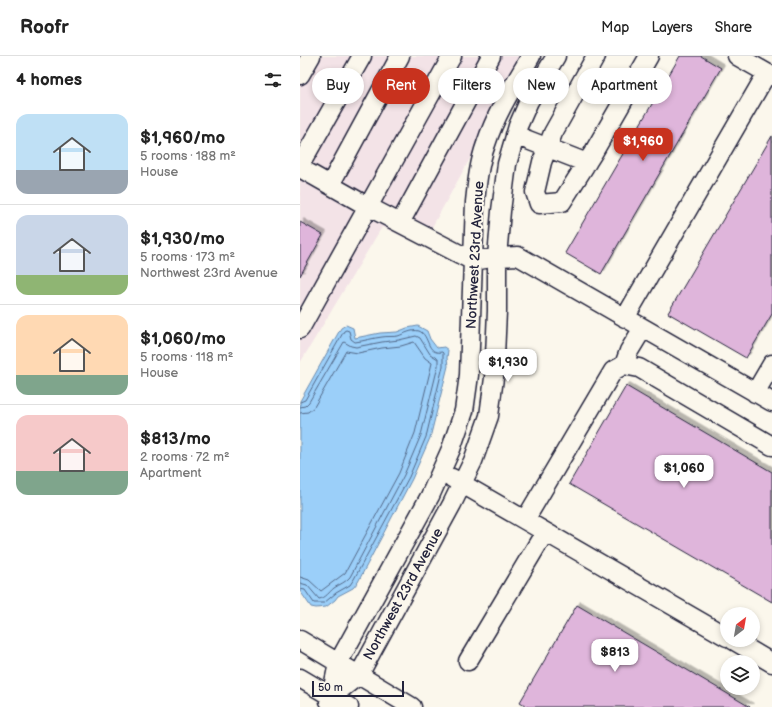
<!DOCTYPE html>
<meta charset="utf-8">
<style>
body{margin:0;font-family:"Balsamiq Sans",sans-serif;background:#f6f6f6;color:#222;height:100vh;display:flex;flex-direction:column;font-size:15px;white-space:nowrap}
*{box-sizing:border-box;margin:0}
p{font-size:13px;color:#767676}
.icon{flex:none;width:22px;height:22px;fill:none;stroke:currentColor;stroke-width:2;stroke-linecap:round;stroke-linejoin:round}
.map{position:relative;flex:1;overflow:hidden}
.drawer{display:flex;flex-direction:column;background:#fff;width:300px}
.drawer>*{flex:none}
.top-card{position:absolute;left:12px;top:12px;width:380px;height:36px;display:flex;gap:8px}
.needle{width:26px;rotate:31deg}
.buttons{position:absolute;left:420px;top:551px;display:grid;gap:8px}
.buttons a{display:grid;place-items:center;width:40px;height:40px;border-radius:50%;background:#fff;box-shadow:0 2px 6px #0003;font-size:20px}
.scale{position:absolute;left:12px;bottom:10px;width:92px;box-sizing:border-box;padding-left:4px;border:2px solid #22223b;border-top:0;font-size:11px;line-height:14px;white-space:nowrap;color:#22223b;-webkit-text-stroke:3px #fbf7ec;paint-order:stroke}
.price{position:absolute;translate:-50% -34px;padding:0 9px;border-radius:8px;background:#fff;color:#222;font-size:13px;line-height:26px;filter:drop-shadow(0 1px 2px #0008)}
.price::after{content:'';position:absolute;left:50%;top:24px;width:12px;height:9px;margin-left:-6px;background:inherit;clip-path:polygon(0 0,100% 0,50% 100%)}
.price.on{background:#c8321e;color:#fff}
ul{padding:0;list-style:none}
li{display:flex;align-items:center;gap:12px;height:100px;padding:0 16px}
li+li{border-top:1px solid #e0e0e0}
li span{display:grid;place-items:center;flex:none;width:112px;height:80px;border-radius:12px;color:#555}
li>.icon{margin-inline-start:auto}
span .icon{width:48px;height:48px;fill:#fffc;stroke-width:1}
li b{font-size:17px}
h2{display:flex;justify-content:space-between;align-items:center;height:48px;padding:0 16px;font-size:17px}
.tag{padding:0 14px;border-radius:18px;background:#fff;box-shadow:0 2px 6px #0003;font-size:14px;line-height:36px}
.tag.on{background:#c8321e;color:#fff}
header{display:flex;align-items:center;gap:24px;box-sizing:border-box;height:56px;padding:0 20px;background:#fff;border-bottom:1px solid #e0e0e0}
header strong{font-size:19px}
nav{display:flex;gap:22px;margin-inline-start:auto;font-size:14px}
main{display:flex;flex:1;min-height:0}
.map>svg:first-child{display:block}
.built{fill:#f3e3e7}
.water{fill:#9bcff9;stroke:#6b8aad}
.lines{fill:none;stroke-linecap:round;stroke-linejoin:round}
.shore{stroke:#526787;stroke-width:1}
.building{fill:#dfb5db;stroke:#22223b;filter:url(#shadow)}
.minor-casing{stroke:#22223b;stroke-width:21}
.minor{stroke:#fbf7ec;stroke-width:18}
.labels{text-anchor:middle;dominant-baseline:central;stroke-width:4;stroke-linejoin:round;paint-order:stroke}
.street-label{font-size:14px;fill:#22223b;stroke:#fbf7ec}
</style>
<header>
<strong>Roofr</strong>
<nav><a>Map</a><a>Layers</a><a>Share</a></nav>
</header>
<main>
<section class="drawer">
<h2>4 homes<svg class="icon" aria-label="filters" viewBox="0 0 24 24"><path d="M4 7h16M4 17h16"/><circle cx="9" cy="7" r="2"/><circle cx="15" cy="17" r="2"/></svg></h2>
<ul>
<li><span style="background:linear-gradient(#bfe0f5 70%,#9aa5b1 0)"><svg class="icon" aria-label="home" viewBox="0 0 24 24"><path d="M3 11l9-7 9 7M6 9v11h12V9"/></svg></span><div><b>$1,960/mo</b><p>5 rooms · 188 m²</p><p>House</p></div></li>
<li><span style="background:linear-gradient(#c9d6e8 75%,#8fb573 0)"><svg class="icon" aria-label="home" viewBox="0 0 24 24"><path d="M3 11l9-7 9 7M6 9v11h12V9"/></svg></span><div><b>$1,930/mo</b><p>5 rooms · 173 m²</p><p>Northwest 23rd Avenue</p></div></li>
<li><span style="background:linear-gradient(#ffd9b3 75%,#7fa58c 0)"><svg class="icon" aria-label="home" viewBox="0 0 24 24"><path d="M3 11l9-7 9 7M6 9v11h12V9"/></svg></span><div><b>$1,060/mo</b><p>5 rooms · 118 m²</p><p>House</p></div></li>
<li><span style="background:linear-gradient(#f6c9c9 70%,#7fa58c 0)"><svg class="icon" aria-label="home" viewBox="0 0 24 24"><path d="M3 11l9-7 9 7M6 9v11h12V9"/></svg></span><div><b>$813/mo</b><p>2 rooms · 72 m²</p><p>Apartment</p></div></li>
</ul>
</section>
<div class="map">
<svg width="472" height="651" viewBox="0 0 472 651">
<defs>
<filter id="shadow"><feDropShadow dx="3.5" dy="-3.5" stdDeviation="0" flood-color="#0004"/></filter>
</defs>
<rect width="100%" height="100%" fill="#fbf7ec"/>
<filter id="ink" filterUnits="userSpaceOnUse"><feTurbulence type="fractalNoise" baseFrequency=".025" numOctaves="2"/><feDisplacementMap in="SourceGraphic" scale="8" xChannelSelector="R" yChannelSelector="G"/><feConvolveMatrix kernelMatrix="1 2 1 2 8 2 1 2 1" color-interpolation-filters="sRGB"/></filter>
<g filter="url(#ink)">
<path class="built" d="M 0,0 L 227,0 L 122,189 L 82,171 L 0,307 Z"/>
<path class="water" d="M 46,269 L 53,272 L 55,282 L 80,277 L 97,276 L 107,272 L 118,270 L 127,275 L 130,283 L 137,292 L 144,291 L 148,294 L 147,302 L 148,310 L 130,382 L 112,423 L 58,526 L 53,532 L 38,540 L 35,544 L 26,551 L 16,552 L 11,551 L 0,535 L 0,345 L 41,272 Z"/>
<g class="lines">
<path class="shore" d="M 0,346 L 5,344 L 44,275 L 46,274 L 49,275 L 51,283 L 55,286 C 64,285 73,282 82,281 C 87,280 93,281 98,280 C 104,278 112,273 119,275 C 130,279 126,299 142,296 L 143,297 L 143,310 L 126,381 L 109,421 L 54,523 L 50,529 L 36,537 L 24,547 L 14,547 L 5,534 L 0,533
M 0,351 L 5,350 L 9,346 L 44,286 L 51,290 L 56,291 L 82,286 L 99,284 L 116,280 L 120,282 L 130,298 L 138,303 L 138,310 L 121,379 L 104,419 L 50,521 C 46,526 40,528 34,532 C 29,536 26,542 19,543 L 7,529 L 0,527
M 0,357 L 8,356 L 14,351 L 46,295 L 58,297 L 82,292 L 101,290 L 114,286 L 125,302 L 132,307 L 115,377 L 99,417 L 45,517 L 21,535 L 9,524 L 0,521"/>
</g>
<path class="building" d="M 380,0 L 401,0 L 421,12 L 301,218 L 265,197 Z
M 472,80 L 472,258 L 446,302 L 368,257 Z
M 0,166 L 23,179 L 0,220 Z
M 326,330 L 472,416 L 472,546 L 269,428 Z
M 277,549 L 450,651 L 228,651 L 220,646 Z"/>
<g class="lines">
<defs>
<path id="minor" d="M 296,0 L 253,77 L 242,106 L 235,136 L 239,148 L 262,146 L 293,97 L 349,0
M 437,0 L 472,20
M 0,19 L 11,0
M 215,79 L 287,107
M 0,109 L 62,0
M 0,112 L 67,150 L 173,205 L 197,201 L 218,200 L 472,346
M 30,129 L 100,0
M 100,167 L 191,0
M 325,262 L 467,17
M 0,273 L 152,0
M 324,309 L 329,295 L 343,272
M 455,337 L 472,308
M 152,422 L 427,581
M 225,464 L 313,315 L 324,309 L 339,312 L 472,390
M 0,584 L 112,651
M 433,584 L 472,607
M 168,605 L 245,476
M 0,622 L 49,651
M 31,641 L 59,619 L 152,448 L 173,405 L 189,360 L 194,322 L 197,255 L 197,201 L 201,155 L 207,108 L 218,70 L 229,45 L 256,0
M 29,645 L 31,641 L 38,607 L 130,440 L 151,393 L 164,355 L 169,319 L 175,146 C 177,127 179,107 186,88 C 196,57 214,29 231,0"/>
</defs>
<use href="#minor" class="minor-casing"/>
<use href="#minor" class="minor"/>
</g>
</g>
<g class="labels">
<g class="street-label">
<text transform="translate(175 199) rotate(-87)">Northwest 23rd Avenue</text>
<text transform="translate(103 538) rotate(-61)">Northwest 23rd Avenue</text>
</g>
</g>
</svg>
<div class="buttons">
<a><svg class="needle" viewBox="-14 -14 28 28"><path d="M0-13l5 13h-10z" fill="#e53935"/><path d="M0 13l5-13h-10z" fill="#767676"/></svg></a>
<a><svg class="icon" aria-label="layers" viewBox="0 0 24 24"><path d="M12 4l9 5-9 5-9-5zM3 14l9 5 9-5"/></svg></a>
</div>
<div class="scale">50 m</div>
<b class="price on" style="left:343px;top:106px">$1,960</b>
<b class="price" style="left:208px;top:327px">$1,930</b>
<b class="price" style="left:384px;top:433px">$1,060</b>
<b class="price" style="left:315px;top:617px">$813</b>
<div class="top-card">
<a class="tag">Buy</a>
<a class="tag on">Rent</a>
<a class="tag">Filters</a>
<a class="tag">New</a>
<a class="tag">Apartment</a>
</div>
</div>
</main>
